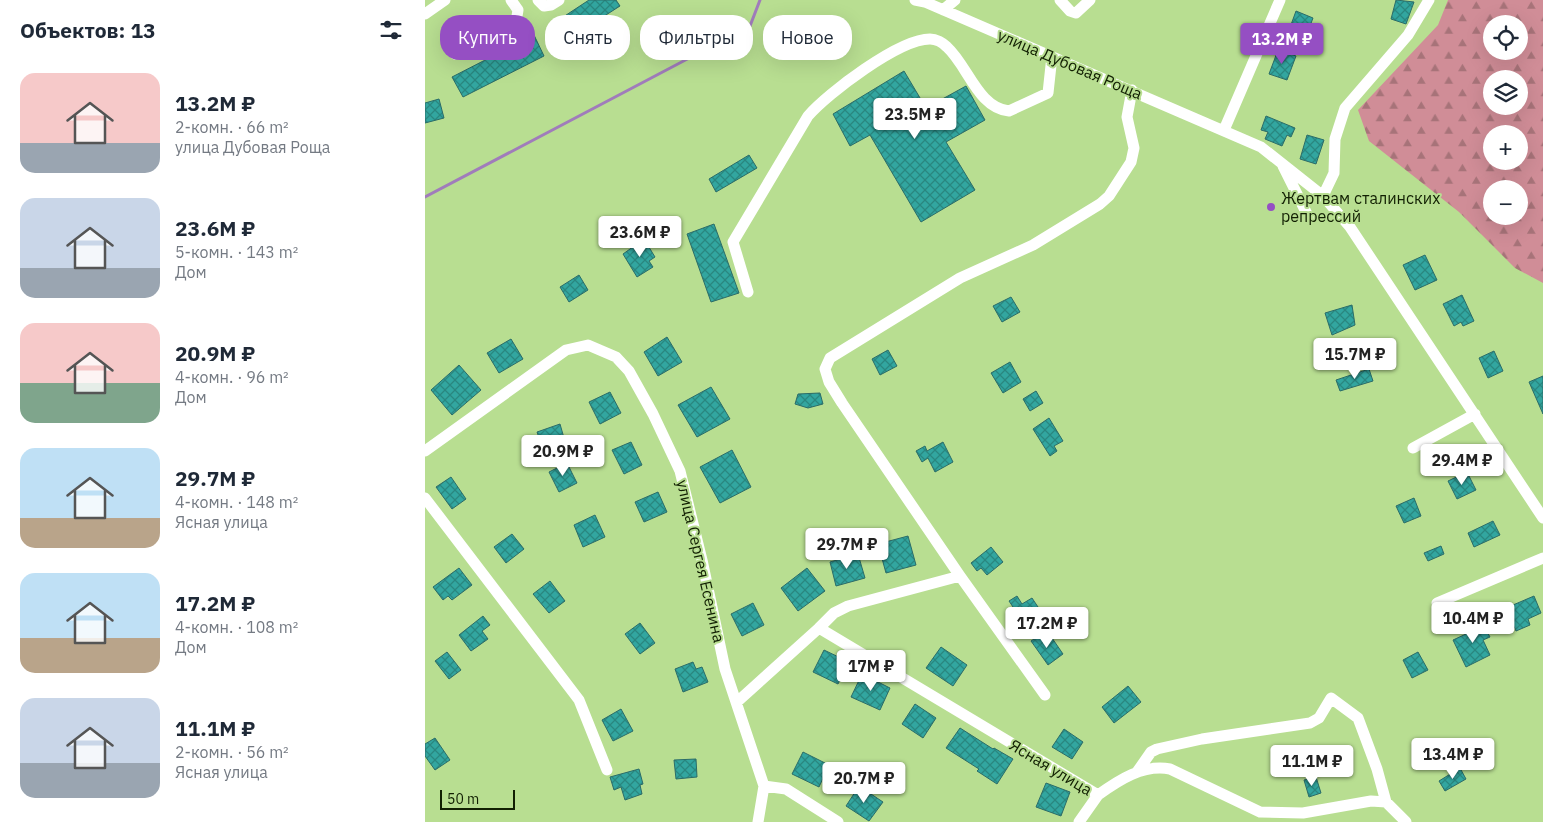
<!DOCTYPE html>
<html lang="ru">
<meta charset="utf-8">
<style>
body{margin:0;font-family:"IBM Plex Sans",sans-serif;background:#f6f6f7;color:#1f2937;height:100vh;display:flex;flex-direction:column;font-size:19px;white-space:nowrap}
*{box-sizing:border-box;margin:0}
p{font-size:16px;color:#747a83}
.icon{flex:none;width:28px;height:28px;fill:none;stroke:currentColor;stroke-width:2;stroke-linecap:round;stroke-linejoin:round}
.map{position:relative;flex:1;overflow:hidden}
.details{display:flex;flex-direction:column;background:#fff;width:425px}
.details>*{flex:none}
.banner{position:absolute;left:15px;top:15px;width:475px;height:45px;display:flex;gap:10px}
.buttons{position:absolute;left:1058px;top:15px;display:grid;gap:10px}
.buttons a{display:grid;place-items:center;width:45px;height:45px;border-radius:50%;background:#fff;box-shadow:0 5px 20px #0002;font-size:25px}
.scale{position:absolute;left:15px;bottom:12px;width:75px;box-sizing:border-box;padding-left:5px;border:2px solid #111f02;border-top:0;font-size:14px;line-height:18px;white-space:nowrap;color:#111f02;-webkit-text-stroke:4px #b8de91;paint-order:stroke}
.price{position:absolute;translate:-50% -42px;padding:0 11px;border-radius:5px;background:#fff;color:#222;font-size:16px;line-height:32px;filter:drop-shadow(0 1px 2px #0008)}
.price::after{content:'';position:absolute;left:50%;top:30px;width:15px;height:11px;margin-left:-8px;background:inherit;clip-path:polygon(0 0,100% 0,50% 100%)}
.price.active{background:#954fc3;color:#fff}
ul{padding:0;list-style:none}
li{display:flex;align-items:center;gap:15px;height:125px;padding:0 20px}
li span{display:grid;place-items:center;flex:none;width:140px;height:100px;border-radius:15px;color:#555}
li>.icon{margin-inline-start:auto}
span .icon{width:60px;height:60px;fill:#fffc;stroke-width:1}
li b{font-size:21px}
h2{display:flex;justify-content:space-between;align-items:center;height:60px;padding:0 20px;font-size:21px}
.pill{padding:0 18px;border-radius:20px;background:#fff;box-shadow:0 5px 20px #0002;font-size:18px;line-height:45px}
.pill.active{background:#954fc3;color:#fff}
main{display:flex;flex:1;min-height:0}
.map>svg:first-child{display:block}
.forest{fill:url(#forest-firs);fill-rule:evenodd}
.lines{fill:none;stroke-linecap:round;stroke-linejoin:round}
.stream{stroke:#a07cbb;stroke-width:3}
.building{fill:url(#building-cross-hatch);stroke:#2b6c68}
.minor{stroke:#fff;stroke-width:11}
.poi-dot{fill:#954fc3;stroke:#b8de91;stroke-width:2}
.labels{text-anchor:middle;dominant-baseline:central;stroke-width:4;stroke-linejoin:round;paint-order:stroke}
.street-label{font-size:16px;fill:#111f02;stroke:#b8de91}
.poi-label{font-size:16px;fill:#111f02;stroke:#b8de91;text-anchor:start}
</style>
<main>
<section class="details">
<h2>Объектов: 13<svg class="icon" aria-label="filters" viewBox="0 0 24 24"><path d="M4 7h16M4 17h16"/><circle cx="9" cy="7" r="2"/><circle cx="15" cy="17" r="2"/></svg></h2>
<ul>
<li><span style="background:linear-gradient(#f6c9c9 70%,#9aa5b1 0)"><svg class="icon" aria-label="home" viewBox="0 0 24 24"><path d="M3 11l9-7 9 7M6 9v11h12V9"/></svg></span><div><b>13.2M ₽</b><p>2-комн. · 66 m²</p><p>улица Дубовая Роща</p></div></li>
<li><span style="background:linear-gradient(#c9d6e8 70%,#9aa5b1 0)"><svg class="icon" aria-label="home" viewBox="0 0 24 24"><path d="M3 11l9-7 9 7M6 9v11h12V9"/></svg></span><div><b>23.6M ₽</b><p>5-комн. · 143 m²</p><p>Дом</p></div></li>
<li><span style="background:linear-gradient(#f6c9c9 60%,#7fa58c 0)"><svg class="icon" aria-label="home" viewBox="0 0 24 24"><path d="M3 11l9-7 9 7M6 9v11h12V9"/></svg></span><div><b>20.9M ₽</b><p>4-комн. · 96 m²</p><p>Дом</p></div></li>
<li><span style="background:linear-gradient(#bfe0f5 70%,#b9a48a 0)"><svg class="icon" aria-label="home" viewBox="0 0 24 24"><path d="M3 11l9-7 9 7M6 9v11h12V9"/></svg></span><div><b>29.7M ₽</b><p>4-комн. · 148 m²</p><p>Ясная улица</p></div></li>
<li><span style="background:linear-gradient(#bfe0f5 65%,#b9a48a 0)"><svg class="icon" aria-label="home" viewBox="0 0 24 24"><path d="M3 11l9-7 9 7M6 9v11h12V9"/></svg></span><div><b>17.2M ₽</b><p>4-комн. · 108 m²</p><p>Дом</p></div></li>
<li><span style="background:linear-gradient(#c9d6e8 65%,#9aa5b1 0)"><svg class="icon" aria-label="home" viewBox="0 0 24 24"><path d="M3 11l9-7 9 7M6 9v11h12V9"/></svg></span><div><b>11.1M ₽</b><p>2-комн. · 56 m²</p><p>Ясная улица</p></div></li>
</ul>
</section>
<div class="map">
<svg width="1118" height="822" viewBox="0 0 1118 822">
<defs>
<pattern id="forest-firs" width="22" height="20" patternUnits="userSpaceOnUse" patternTransform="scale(1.25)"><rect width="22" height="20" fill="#d08d97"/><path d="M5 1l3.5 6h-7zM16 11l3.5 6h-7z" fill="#a77379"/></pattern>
<pattern id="building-cross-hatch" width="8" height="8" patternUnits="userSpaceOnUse" patternTransform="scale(1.25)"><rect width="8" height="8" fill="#32a6a0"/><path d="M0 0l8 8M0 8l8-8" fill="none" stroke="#298780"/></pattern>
</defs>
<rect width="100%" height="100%" fill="#b8de91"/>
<path class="forest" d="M 1023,0 L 1118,0 L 1118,283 L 1090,268 L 1034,212 L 944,141 L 933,110 L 1013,25 ZM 1066,24 L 1094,24 L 1094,51 L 1066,51 ZM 1066,79 L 1094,79 L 1094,106 L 1066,106 ZM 1066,134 L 1094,134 L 1094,161 L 1066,161 ZM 1066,189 L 1094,189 L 1094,216 L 1066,216 Z"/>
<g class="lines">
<path class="stream" d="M 0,197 L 325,26 L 335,0"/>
</g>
<path class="building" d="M 164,0 L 191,0 L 195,6 L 134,45 L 123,27 Z
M 971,0 L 989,2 L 981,24 L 966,19 Z
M 871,11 L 888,18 L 880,39 L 863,33 Z
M 109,35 L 119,56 L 38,97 L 27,77 Z
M 853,50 L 871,56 L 862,80 L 844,74 Z
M 479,71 L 501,108 L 541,86 L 560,120 L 521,142 L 550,190 L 496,222 L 445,135 L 425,146 L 408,114 Z
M 14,99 L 19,118 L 0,123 L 0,103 Z
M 841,116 L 870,128 L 866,137 L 862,135 L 857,146 L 840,139 L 843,132 L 836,130 Z
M 882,135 L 899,140 L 891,164 L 875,159 Z
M 324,155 L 332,168 L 291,192 L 284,179 Z
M 289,224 L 314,293 L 286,302 L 262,234 Z
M 219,239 L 230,257 L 224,261 L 228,267 L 212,277 L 198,254 Z
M 1000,255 L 1012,280 L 990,290 L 978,265 Z
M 154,275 L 163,290 L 144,302 L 135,287 Z
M 1037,295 L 1049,321 L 1038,326 L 1036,322 L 1029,326 L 1018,304 Z
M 586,297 L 595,312 L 577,322 L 568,306 Z
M 927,305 L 930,325 L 907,335 L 900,313 Z
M 242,337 L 257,362 L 233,376 L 219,352 Z
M 86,339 L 98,359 L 74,373 L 62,353 Z
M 463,350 L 472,366 L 455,375 L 447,359 Z
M 1069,351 L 1078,371 L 1063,378 L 1054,358 Z
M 585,362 L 596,382 L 578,393 L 566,373 Z
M 34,365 L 56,390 L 27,415 L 6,390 Z
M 944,369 L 948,381 L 915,391 L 911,380 Z
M 1118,376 L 1118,414 L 1104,382 Z
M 286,387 L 305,419 L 272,437 L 253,405 Z
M 611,391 L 618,403 L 605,411 L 598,399 Z
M 185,392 L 196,413 L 175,424 L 164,402 Z
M 395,393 L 398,404 L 383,408 L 370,404 L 373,394 Z
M 624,418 L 638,441 L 629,446 L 632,451 L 625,456 L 608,429 Z
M 135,424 L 141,445 L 119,452 L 112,432 Z
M 206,442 L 217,465 L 199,474 L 187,450 Z
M 518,442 L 528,462 L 510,472 L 503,458 L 497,462 L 491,451 L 500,446 L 502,451 Z
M 307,450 L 326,487 L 295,503 L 275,467 Z
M 142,463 L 152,483 L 134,492 L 124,472 Z
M 1042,472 L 1051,490 L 1032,499 L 1023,481 Z
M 26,477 L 41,499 L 27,509 L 11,487 Z
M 233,492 L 242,512 L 219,522 L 210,502 Z
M 989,498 L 996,516 L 979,523 L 971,506 Z
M 170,515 L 180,537 L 158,547 L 149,525 Z
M 1068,521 L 1075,535 L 1049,547 L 1043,533 Z
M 87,534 L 99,549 L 81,563 L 69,547 Z
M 483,536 L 491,565 L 461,573 L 453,544 Z
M 1016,546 L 1019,554 L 1003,561 L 999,553 Z
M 566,547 L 578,562 L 562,575 L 556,568 L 552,571 L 546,563 Z
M 433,554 L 440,578 L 411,586 L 405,562 Z
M 34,568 L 47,585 L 27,600 L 23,596 L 18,600 L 8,587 Z
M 382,568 L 400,591 L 373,611 L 356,588 Z
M 125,581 L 140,601 L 124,613 L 108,594 Z
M 592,596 L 597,604 L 607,598 L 617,613 L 595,627 L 585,613 L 590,610 L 584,601 Z
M 1109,596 L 1116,613 L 1103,619 L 1105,625 L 1091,631 L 1081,608 Z
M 328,603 L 339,625 L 317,636 L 306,614 Z
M 58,616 L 65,625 L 57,631 L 63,639 L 46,651 L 34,635 Z
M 1056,621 L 1065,637 L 1058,640 L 1065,655 L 1041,667 L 1028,640 L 1041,634 L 1039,630 Z
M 215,623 L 230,643 L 215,654 L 200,634 Z
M 618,633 L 623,640 L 627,638 L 638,654 L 623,665 L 606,641 Z
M 516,647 L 542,665 L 528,686 L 501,668 Z
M 399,650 L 424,662 L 413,684 L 388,672 Z
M 22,652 L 36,670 L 24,679 L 10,661 Z
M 993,652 L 1003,670 L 987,678 L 978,660 Z
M 268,662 L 271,669 L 277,667 L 283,682 L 258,692 L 250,669 Z
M 437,674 L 465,688 L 455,710 L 426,697 Z
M 703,686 L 716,702 L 689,723 L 677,707 Z
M 490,704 L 511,718 L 498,738 L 477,724 Z
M 196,709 L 208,731 L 188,741 L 177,720 Z
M 535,728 L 568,749 L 569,748 L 588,759 L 572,784 L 552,771 L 554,769 L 521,748 Z
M 639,729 L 658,742 L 647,759 L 627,747 Z
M 10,738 L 25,760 L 10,770 L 0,756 L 0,744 Z
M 378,752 L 404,765 L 394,787 L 367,774 Z
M 271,759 L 272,777 L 251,779 L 249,760 Z
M 1035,768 L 1041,779 L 1020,791 L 1014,781 Z
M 214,769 L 218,784 L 215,785 L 217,794 L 200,800 L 196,787 L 189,790 L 185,777 Z
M 891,777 L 896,793 L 884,797 L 879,780 Z
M 621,783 L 645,792 L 636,816 L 611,807 Z
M 434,786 L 458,802 L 444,821 L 421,806 Z"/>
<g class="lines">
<path class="minor" d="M 113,0 L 119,6 L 126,5 L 134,0
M 490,0 L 500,2 L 836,147 L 898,196 L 909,173 L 910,139 L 920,108 L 983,35 L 1004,0
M 635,0 L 645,11 L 651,13 L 665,0
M 518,10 L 530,0
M 0,14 L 20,0
M 30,54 L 91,22 L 93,10 L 86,0
M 799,130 L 855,0
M 858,166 L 884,218
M 898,196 L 925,227 L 1118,518
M 323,292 L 308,242 L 383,116 C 403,93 474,39 505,39 C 511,39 518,43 522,47 C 543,66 553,108 584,111 L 623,93 L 627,56
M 988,448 L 1050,414
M 0,451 L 141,350 L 163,345 L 191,357 L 204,371 L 228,414 L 255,471 L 277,560 L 300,669 L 339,786 L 333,822
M 0,498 L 154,700 L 182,770
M 1012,603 L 1118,558
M 394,628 L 409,613 L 423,606 L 535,576
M 620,695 L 535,576 L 417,403 L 404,382 L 400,369 L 405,358 L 535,278 L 608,245 L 675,204 L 684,196 L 706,162 L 709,148 L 702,117 L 707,90
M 312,702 L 394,628 L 673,795 C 694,780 718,764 745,769 L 835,812 L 878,813 L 946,801 L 961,802 L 981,822
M 712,772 L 726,752 L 732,749 L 777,739 L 885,723 L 894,718 L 906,698 L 933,718 L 952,769 L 961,802
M 339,786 L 361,789 L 413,822
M 654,822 L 673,795"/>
</g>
<circle class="poi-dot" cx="846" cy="207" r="5"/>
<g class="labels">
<g class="street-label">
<text transform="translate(645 64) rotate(23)">улица Дубовая Роща</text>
<text transform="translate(276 561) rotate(77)">улица Сергея Есенина</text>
<text transform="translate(626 767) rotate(31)">Ясная улица</text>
</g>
<g class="poi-label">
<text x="856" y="198">Жертвам сталинских<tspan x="856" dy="18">репрессий</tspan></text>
</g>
</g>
</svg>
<div class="buttons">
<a><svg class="icon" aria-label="locate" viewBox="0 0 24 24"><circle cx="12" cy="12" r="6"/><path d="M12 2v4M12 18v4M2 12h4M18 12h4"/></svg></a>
<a><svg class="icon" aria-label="layers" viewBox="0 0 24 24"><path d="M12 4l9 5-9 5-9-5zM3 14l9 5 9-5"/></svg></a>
<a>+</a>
<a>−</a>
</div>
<div class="scale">50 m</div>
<b class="price active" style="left:857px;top:65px">13.2M ₽</b>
<b class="price" style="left:490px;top:140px">23.5M ₽</b>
<b class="price" style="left:215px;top:258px">23.6M ₽</b>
<b class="price" style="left:930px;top:380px">15.7M ₽</b>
<b class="price" style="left:138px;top:477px">20.9M ₽</b>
<b class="price" style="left:1037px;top:486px">29.4M ₽</b>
<b class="price" style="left:422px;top:570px">29.7M ₽</b>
<b class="price" style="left:1048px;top:644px">10.4M ₽</b>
<b class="price" style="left:622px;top:649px">17.2M ₽</b>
<b class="price" style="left:446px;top:692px">17M ₽</b>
<b class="price" style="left:1028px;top:780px">13.4M ₽</b>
<b class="price" style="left:887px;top:787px">11.1M ₽</b>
<b class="price" style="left:439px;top:804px">20.7M ₽</b>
<div class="banner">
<a class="pill active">Купить</a>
<a class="pill">Снять</a>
<a class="pill">Фильтры</a>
<a class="pill">Новое</a>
</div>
</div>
</main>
